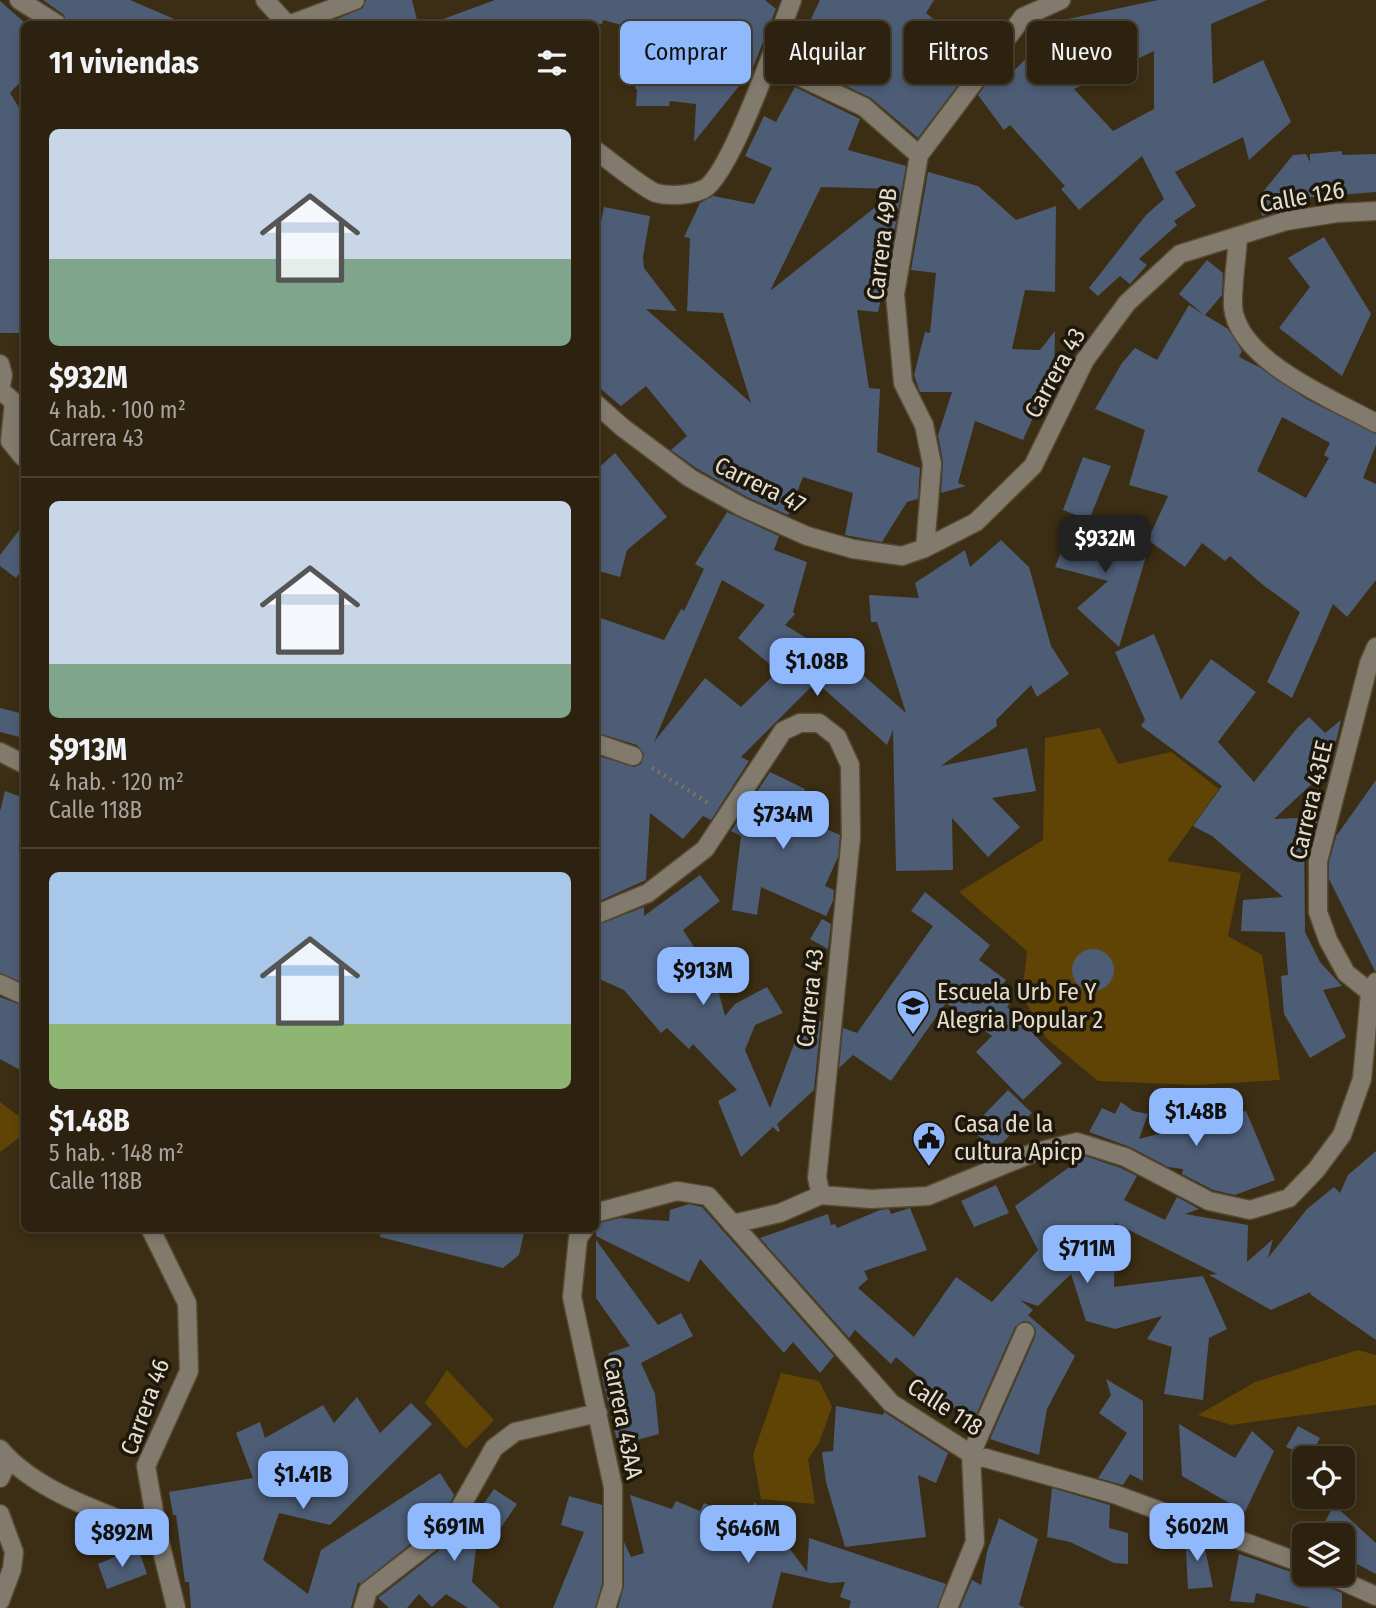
<!DOCTYPE html>
<html lang="es">
<meta charset="utf-8">
<style>
body{margin:0;font-family:"Fira Sans Condensed",sans-serif;background:#352a18;color:#f1f3f6;height:100vh;display:flex;flex-direction:column;font-size:26px;white-space:nowrap}
*{box-sizing:border-box;margin:0}
p{font-size:23px;color:#a7a49e}
.icon{flex:none;width:38px;height:38px;fill:none;stroke:currentColor;stroke-width:2;stroke-linecap:round;stroke-linejoin:round}
.map{position:relative;flex:1;overflow:hidden}
.drawer{position:absolute;left:21px;top:21px;width:578px;height:1211px;display:flex;flex-direction:column;background:#2d220f;border-radius:10px;box-shadow:0 4px 10px #0003,0 0 0 2px #483f2f}
.drawer>*{flex:none}
.guide{position:absolute;left:620px;top:21px;width:651px;height:63px;display:flex;gap:14px}
.buttons{position:absolute;left:1292px;top:1446px;display:grid;gap:14px}
.buttons a{display:grid;place-items:center;width:63px;height:63px;border-radius:10px;background:#2d220f;box-shadow:0 4px 10px #0003,0 0 0 2px #483f2f;font-size:35px}
.price{position:absolute;translate:-50% -60px;padding:0 16px;border-radius:14px;background:#8fb8fd;color:#111;font-size:23px;line-height:46px;filter:drop-shadow(0 2px 4px #0008)}
.price::after{content:'';position:absolute;left:50%;top:42px;width:21px;height:16px;margin-left:-10px;background:inherit;clip-path:polygon(0 0,100% 0,50% 100%)}
.price.active{background:#222;color:#fff}
ul{padding:0;list-style:none}
li{display:grid;align-content:center;gap:14px;height:371px;padding:0 28px}
li+li{border-top:2px solid #483f2f}
li span{display:grid;place-items:center;height:217px;border-radius:10px;color:#555}
li>.icon{margin-inline-start:auto}
span .icon{width:126px;height:126px;fill:#fffc;stroke-width:1}
li b{font-size:30px}
h2{display:flex;justify-content:space-between;align-items:center;height:84px;padding:0 28px;font-size:30px}
.tag{padding:0 24px;border-radius:10px;background:#2d220f;box-shadow:0 4px 10px #0003,0 0 0 2px #483f2f;font-size:24px;line-height:63px}
.tag.active{background:#8fb8fd;color:#111}
.map>svg:first-child{display:block}
.green{fill:#5f4405}
.building{fill:#4d5d76;fill-rule:evenodd}
.lines{fill:none;stroke-linecap:round;stroke-linejoin:round}
.minor-casing{stroke:#574a32;stroke-width:21}
.path{stroke:#7e735d;stroke-width:4.5;stroke-dasharray:2 5;stroke-linecap:butt}
.minor{stroke:#817a6d;stroke-width:18}
.labels{text-anchor:middle;dominant-baseline:central;stroke-width:7;stroke-linejoin:round;paint-order:stroke}
.street-label{font-size:24px;fill:#e5ddcd;stroke:#1e180c}
.poi-label{font-size:24px;fill:#e5ddcd;stroke:#1e180c;text-anchor:start}
</style>
<div class="map">
<svg width="1376" height="1608" viewBox="0 0 1376 1608">
<rect width="100%" height="100%" fill="#3c2e14"/>
<path class="green" d="M 1100,728 L 1118,764 L 1171,752 L 1219,789 L 1167,861 L 1241,873 L 1228,936 L 1262,955 L 1280,1080 L 1197,1085 L 1098,1081 L 1046,1038 L 1022,995 L 1027,951 L 959,892 L 1043,840 L 1045,738 Z
M 0,1102 L 24,1120 L 24,1134 L 0,1152 Z
M 1358,1350 L 1376,1355 L 1376,1405 L 1231,1425 L 1198,1415 L 1255,1382 Z
M 447,1370 L 494,1420 L 466,1449 L 425,1403 Z
M 781,1373 L 819,1381 L 832,1407 L 819,1443 L 808,1459 L 815,1504 L 761,1499 L 753,1455 Z"/>
<path class="building" d="M 43,0 L 130,0 L 186,24 L 68,24 L 64,15 Z
M 366,0 L 412,0 L 418,24 L 335,24 L 334,20 L 363,8 Z
M 495,0 L 765,0 L 776,9 L 752,70 L 694,142 L 696,104 L 670,101 L 669,106 L 636,106 L 637,90 L 635,88 L 658,35 L 603,20 L 602,24 L 436,24 L 435,22 Z
M 820,0 L 934,0 L 926,13 L 980,56 L 918,138 L 871,98 L 806,67 L 807,64 L 794,55 Z
M 1158,0 L 1267,0 L 1211,24 L 1213,84 L 1263,60 L 1291,122 L 1249,160 L 1243,137 L 1175,172 L 1196,206 L 1174,221 L 1177,225 L 1139,259 L 1147,265 L 1130,284 L 1120,276 L 1098,296 L 1089,288 L 1146,215 L 1164,199 L 1142,156 L 1079,210 L 1061,189 L 1065,186 L 1010,125 L 1004,130 L 978,95 L 997,70 L 1007,78 L 1063,20 ZM 1154,51 L 1154,109 L 1113,131 L 1074,89 Z
M 0,1 L 24,22 L 24,78 L 10,93 L 24,116 L 24,333 L 0,333 Z
M 795,87 L 860,119 L 848,150 L 906,166 L 888,268 L 878,312 L 857,310 L 869,388 L 880,389 L 877,452 L 920,468 L 918,499 L 907,502 L 882,542 L 845,535 L 853,493 L 803,477 L 788,515 L 747,497 L 696,468 L 671,450 L 687,436 L 646,386 L 621,406 L 595,384 L 595,220 L 601,221 L 604,207 L 650,216 L 643,257 L 644,268 L 677,311 L 646,309 L 751,403 L 723,313 L 687,311 L 690,238 L 684,237 L 700,203 L 713,196 L 754,204 L 772,168 L 745,156 L 764,116 L 776,122 ZM 821,187 L 898,189 L 770,291 Z
M 1342,151 L 1342,155 L 1376,154 L 1376,192 L 1301,198 L 1306,206 L 1262,216 L 1258,198 L 1293,155 L 1306,154 L 1310,162 L 1310,154 Z
M 928,172 L 978,186 L 1016,220 L 1056,206 L 1055,292 L 1025,290 L 1012,349 L 1040,350 L 1055,331 L 1054,384 L 1048,384 L 1023,440 L 975,421 L 958,483 L 966,486 L 941,493 L 943,462 L 938,435 L 952,392 L 920,392 L 914,375 L 925,332 L 930,333 L 936,273 L 911,270 Z
M 1324,237 L 1371,314 L 1342,376 L 1279,328 L 1310,287 L 1288,258 Z
M 1207,260 L 1223,273 L 1222,295 L 1205,315 L 1228,329 L 1242,351 L 1239,357 L 1259,367 L 1308,400 L 1376,434 L 1376,445 L 1363,478 L 1376,484 L 1376,580 L 1347,617 L 1333,604 L 1292,698 L 1267,682 L 1300,612 L 1263,585 L 1230,556 L 1225,561 L 1202,543 L 1185,567 L 1148,540 L 1168,496 L 1129,485 L 1145,430 L 1095,409 L 1122,363 L 1135,348 L 1157,360 L 1189,305 L 1204,315 L 1179,294 ZM 1282,417 L 1330,443 L 1324,455 L 1329,458 L 1306,498 L 1257,471 Z
M 615,453 L 667,517 L 627,550 L 620,577 L 595,570 L 595,471 Z
M 1083,457 L 1111,466 L 1089,520 L 1063,510 Z
M 727,512 L 779,536 L 774,550 L 807,562 L 793,612 L 795,614 L 785,625 L 854,667 L 906,713 L 877,622 L 871,622 L 869,595 L 919,598 L 915,583 L 965,550 L 970,567 L 1001,540 L 1029,567 L 1051,646 L 1069,674 L 1037,697 L 1031,685 L 996,720 L 997,726 L 941,766 L 1027,748 L 1036,791 L 992,798 L 1020,827 L 988,857 L 952,818 L 953,870 L 896,871 L 893,730 L 887,745 L 816,682 L 741,757 L 749,761 L 711,820 L 703,816 L 683,839 L 650,813 L 646,880 L 595,903 L 595,755 L 635,767 L 641,764 L 644,754 L 637,745 L 595,732 L 595,696 L 600,674 L 595,672 L 595,616 L 664,640 L 681,609 L 684,611 L 704,569 L 695,564 ZM 722,580 L 765,605 L 738,638 L 778,671 L 741,707 L 705,678 L 654,742 Z
M 1075,519 L 1144,549 L 1150,543 L 1119,647 L 1077,608 L 1108,581 L 1055,567 Z
M 24,524 L 24,567 L 16,578 L 0,566 L 0,555 Z
M 1154,634 L 1181,700 L 1211,659 L 1256,692 L 1218,742 L 1254,782 L 1298,727 L 1309,717 L 1325,733 L 1341,720 L 1330,767 L 1274,819 L 1318,817 L 1311,843 L 1304,829 L 1305,932 L 1320,962 L 1342,986 L 1323,990 L 1346,1037 L 1310,1058 L 1284,1014 L 1281,976 L 1288,975 L 1285,932 L 1241,931 L 1243,900 L 1283,897 L 1212,836 L 1193,826 L 1222,786 L 1141,726 L 1145,720 L 1115,652 Z
M 0,708 L 24,714 L 24,738 L 0,732 Z
M 770,772 L 805,789 L 792,814 L 840,835 L 838,857 L 825,886 L 834,890 L 833,901 L 826,916 L 761,887 L 757,915 L 732,910 L 741,836 L 731,831 Z
M 1376,780 L 1376,971 L 1375,971 L 1329,879 L 1329,862 L 1337,833 L 1337,835 Z
M 5,791 L 24,798 L 24,983 L 0,973 L 0,811 Z
M 700,875 L 720,901 L 683,930 L 704,962 L 710,960 L 725,1016 L 735,1004 L 767,987 L 783,1013 L 755,1025 L 745,1050 L 770,1108 L 805,1015 L 821,1021 L 814,1090 L 777,1124 L 780,1131 L 778,1132 L 773,1127 L 741,1157 L 718,1101 L 737,1090 L 693,1044 L 689,1049 L 667,1028 L 661,1033 L 624,990 L 595,977 L 595,926 L 644,907 L 644,916 Z
M 925,892 L 990,945 L 979,960 L 1006,980 L 1000,988 L 1014,998 L 1007,1007 L 1062,1063 L 1023,1100 L 976,1052 L 992,1036 L 946,1003 L 891,1081 L 853,1055 L 839,1068 L 843,1028 L 857,1033 L 933,926 L 911,911 Z
M 822,919 L 831,924 L 828,949 L 810,939 Z
M1072 970a21 21 0 1 1 42 0a21 21 0 1 1-42 0Z
M 0,997 L 24,1006 L 24,1072 L 0,1059 Z
M 1008,1090 L 1032,1113 L 994,1151 L 971,1128 Z
M 1121,1102 L 1133,1111 L 1148,1114 L 1139,1139 L 1246,1111 L 1275,1180 L 1235,1195 L 1213,1190 L 1182,1174 L 1183,1169 L 1168,1167 L 1130,1147 L 1089,1132 L 1102,1108 L 1115,1114 Z
M 1376,1151 L 1376,1340 L 1310,1294 L 1311,1292 L 1271,1310 L 1209,1275 L 1217,1274 L 1115,1223 L 1114,1287 L 1203,1276 L 1227,1329 L 1209,1338 L 1203,1400 L 1164,1394 L 1172,1347 L 1147,1339 L 1162,1316 L 1115,1329 L 1086,1321 L 1071,1274 L 1038,1306 L 1020,1300 L 1033,1310 L 1028,1315 L 1075,1356 L 1047,1409 L 1039,1455 L 990,1439 L 1035,1337 L 1036,1330 L 1030,1322 L 1023,1321 L 1015,1327 L 972,1424 L 896,1357 L 891,1364 L 855,1330 L 849,1338 L 760,1238 L 828,1214 L 831,1225 L 835,1224 L 837,1228 L 880,1210 L 889,1209 L 891,1214 L 910,1208 L 927,1250 L 864,1271 L 868,1279 L 858,1288 L 914,1337 L 956,1277 L 992,1302 L 1038,1250 L 1015,1206 L 1085,1156 L 1121,1168 L 1137,1176 L 1124,1200 L 1165,1220 L 1177,1197 L 1199,1209 L 1185,1214 L 1248,1225 L 1247,1262 L 1273,1239 L 1268,1258 L 1307,1209 L 1334,1187 L 1340,1193 L 1348,1175 Z
M 996,1185 L 1009,1213 L 974,1227 L 961,1201 Z
M 689,1204 L 702,1207 L 834,1356 L 820,1373 L 793,1342 L 784,1353 L 700,1259 L 689,1282 L 596,1236 L 596,1224 L 620,1218 L 669,1221 L 670,1210 Z
M 381,1228 L 525,1228 L 519,1255 L 503,1268 L 380,1237 Z
M 596,1240 L 658,1325 L 681,1313 L 693,1336 L 641,1363 L 655,1394 L 659,1434 L 618,1445 L 602,1377 L 609,1353 L 630,1346 L 596,1298 Z
M 1106,1379 L 1143,1401 L 1143,1481 L 1130,1474 L 1123,1485 L 1098,1478 L 1127,1433 L 1099,1413 L 1111,1395 Z
M 357,1397 L 380,1433 L 411,1403 L 432,1424 L 330,1525 L 279,1513 L 263,1560 L 308,1594 L 321,1550 L 440,1473 L 454,1495 L 451,1501 L 422,1535 L 360,1584 L 358,1582 L 351,1608 L 191,1608 L 189,1582 L 185,1582 L 176,1515 L 173,1515 L 169,1492 L 253,1478 L 236,1433 L 260,1422 L 265,1438 L 323,1405 L 334,1423 Z
M 836,1406 L 883,1415 L 884,1412 L 948,1453 L 936,1483 L 918,1475 L 926,1537 L 845,1547 L 826,1482 L 822,1452 L 833,1451 Z
M 1179,1424 L 1235,1458 L 1252,1431 L 1274,1451 L 1245,1512 L 1182,1476 Z
M 1298,1426 L 1320,1438 L 1310,1457 L 1286,1447 Z
M 1052,1488 L 1110,1505 L 1109,1528 L 1128,1533 L 1128,1564 L 1114,1563 L 1070,1542 L 1047,1537 Z
M 494,1489 L 517,1504 L 493,1539 L 475,1526 L 478,1531 L 472,1582 L 500,1608 L 468,1608 L 446,1594 L 432,1607 L 419,1594 L 407,1608 L 389,1608 L 378,1598 L 437,1552 L 468,1516 L 472,1521 Z
M 630,1495 L 672,1509 L 676,1501 L 700,1511 L 704,1503 L 744,1521 L 755,1502 L 807,1572 L 809,1538 L 946,1584 L 937,1608 L 849,1608 L 851,1601 L 840,1597 L 845,1582 L 830,1583 L 781,1572 L 772,1608 L 618,1608 L 624,1586 L 624,1542 L 631,1557 L 644,1553 Z
M 569,1496 L 602,1505 L 602,1584 L 595,1608 L 553,1608 L 584,1532 L 561,1525 Z
M 1334,1505 L 1376,1543 L 1376,1574 L 1342,1556 L 1342,1535 L 1318,1535 Z
M 999,1518 L 1038,1539 L 1019,1605 L 1025,1608 L 960,1608 L 972,1580 L 981,1585 L 987,1552 Z
M 1185,1532 L 1203,1539 L 1213,1587 L 1188,1589 Z
M 129,1551 L 139,1551 L 147,1574 L 107,1589 L 98,1564 Z
M 1239,1554 L 1300,1575 L 1315,1577 L 1320,1583 L 1342,1593 L 1342,1608 L 1311,1608 L 1256,1593 L 1254,1603 L 1230,1601 Z"/>
<g class="lines">
<defs>
<path id="minor" d="M 19,0 L 57,24
M 265,0 L 287,24
M 291,24 L 355,0
M 769,62 L 864,107 L 919,155
M 595,150 C 608,159 644,189 656,193 C 670,197 691,195 704,189 C 731,174 779,34 792,0
M 1238,236 C 1237,259 1232,284 1233,307 C 1238,361 1334,400 1376,423
M 0,364 L 3,375 L 0,390
M 0,390 L 14,402 L 10,441 L 23,457
M 595,403 L 622,427 L 690,478 L 742,507 L 807,536 L 853,549 L 902,556 L 925,548 L 976,522 L 1033,466 L 1085,360 L 1127,303 L 1180,254 L 1286,221 L 1337,213 L 1376,211
M 925,548 L 932,464 L 924,425 L 903,383 L 895,294 L 919,155 L 1023,17 L 1061,0
M 1376,647 L 1369,663 L 1318,861 L 1318,912 L 1328,940 L 1346,973 L 1376,997
M 595,743 L 633,756
M 0,752 L 24,764
M 595,915 L 648,893 L 705,849 L 783,731 L 800,723 L 819,723 L 837,737 L 850,765 L 851,837 L 817,1178 L 821,1195
M 0,984 L 24,995
M 595,1213 L 677,1191 L 708,1196 L 891,1403 L 971,1454 L 1114,1494 L 1304,1564
M 732,1224 L 780,1213 L 821,1195 L 871,1199 L 928,1196 L 1033,1153 L 1077,1142 L 1125,1157 L 1209,1201 L 1250,1210 L 1289,1198 L 1316,1170 L 1342,1135 L 1362,1079 L 1370,993 L 1376,982
M 150,1228 L 187,1303 L 189,1371 L 146,1466 L 158,1534 L 176,1608
M 585,1228 L 578,1238 L 572,1297 L 613,1487 L 613,1586 L 606,1608
M 0,1449 C 36,1492 107,1514 158,1534
M 0,1478 L 8,1460
M 0,1514 L 14,1552 L 12,1569 L 0,1601
M 1325,1573 L 1376,1596
M 363,1608 L 368,1591 L 430,1543 L 460,1508 L 494,1448 L 515,1432 L 598,1413
M 948,1608 L 975,1542 L 971,1454 L 1025,1332"/>
</defs>
<use href="#minor" class="minor-casing"/>
<path class="path" d="M 652,768 L 710,804"/>
<use href="#minor" class="minor"/>
</g>
<defs>
<symbol id="school-pin" viewBox="-11 -11 22 30"><path d="M0 17L-7.5 6A9.5 9.5 0 1 1 7.5 6Z" fill="#8fb8fd" stroke="#1e180c"/><path d="M0-5L7-2L0 1L-7-2ZM-4 1L0 2.5L4 1V4Q0 6-4 4Z" fill="#111"/></symbol>
<symbol id="civic-pin" viewBox="-11 -11 22 30"><path d="M0 17L-7.5 6A9.5 9.5 0 1 1 7.5 6Z" fill="#8fb8fd" stroke="#1e180c"/><path d="M-.6-6.5H3V-4.5H.6V-3L4-1V1h2V6H-6V1h2V-1L-.6-3ZM-1.2 2.5V6h2.4V2.5Z" fill="#111"/></symbol>
</defs>
<g fill-rule="evenodd">
<use href="#school-pin" x="894" y="987" width="38" height="52"/>
<use href="#civic-pin" x="910" y="1119" width="38" height="52"/>
</g>
<g class="labels">
<g class="street-label">
<text transform="translate(1302 197) rotate(-10)">Calle 126</text>
<text transform="translate(882 244) rotate(-83)">Carrera 49B</text>
<text transform="translate(1055 373) rotate(-61)">Carrera 43</text>
<text transform="translate(760 485) rotate(26)">Carrera 47</text>
<text transform="translate(1311 800) rotate(-77)">Carrera 43EE</text>
<text transform="translate(810 998) rotate(-84)">Carrera 43</text>
<text transform="translate(145 1407) rotate(-70)">Carrera 46</text>
<text transform="translate(945 1407) rotate(33)">Calle 118</text>
<text transform="translate(623 1418) rotate(79)">Carrera 43AA</text>
</g>
<g class="poi-label">
<text x="937" y="992">Escuela Urb Fe Y<tspan x="937" dy="28">Alegria Popular 2</tspan></text>
<text x="954" y="1124">Casa de la<tspan x="954" dy="28">cultura Apicp</tspan></text>
</g>
</g>
</svg>
<div class="buttons">
<a><svg class="icon" aria-label="locate" viewBox="0 0 24 24"><circle cx="12" cy="12" r="6"/><path d="M12 2v4M12 18v4M2 12h4M18 12h4"/></svg></a>
<a><svg class="icon" aria-label="layers" viewBox="0 0 24 24"><path d="M12 4l9 5-9 5-9-5zM3 14l9 5 9-5"/></svg></a>
</div>
<b class="price active" style="left:1105px;top:575px">$932M</b>
<b class="price" style="left:817px;top:698px">$1.08B</b>
<b class="price" style="left:783px;top:851px">$734M</b>
<b class="price" style="left:703px;top:1007px">$913M</b>
<b class="price" style="left:1196px;top:1148px">$1.48B</b>
<b class="price" style="left:1087px;top:1285px">$711M</b>
<b class="price" style="left:303px;top:1511px">$1.41B</b>
<b class="price" style="left:454px;top:1563px">$691M</b>
<b class="price" style="left:1197px;top:1563px">$602M</b>
<b class="price" style="left:748px;top:1565px">$646M</b>
<b class="price" style="left:122px;top:1569px">$892M</b>
<div class="guide">
<a class="tag active">Comprar</a>
<a class="tag">Alquilar</a>
<a class="tag">Filtros</a>
<a class="tag">Nuevo</a>
</div>
<section class="drawer">
<h2>11 viviendas<svg class="icon" aria-label="filters" viewBox="0 0 24 24"><path d="M4 7h16M4 17h16"/><circle cx="9" cy="7" r="2"/><circle cx="15" cy="17" r="2"/></svg></h2>
<ul>
<li><span style="background:linear-gradient(#c9d6e8 60%,#7fa58c 0)"><svg class="icon" aria-label="home" viewBox="0 0 24 24"><path d="M3 11l9-7 9 7M6 9v11h12V9"/></svg></span><div><b>$932M</b><p>4 hab. · 100 m²</p><p>Carrera 43</p></div></li>
<li><span style="background:linear-gradient(#c9d6e8 75%,#7fa58c 0)"><svg class="icon" aria-label="home" viewBox="0 0 24 24"><path d="M3 11l9-7 9 7M6 9v11h12V9"/></svg></span><div><b>$913M</b><p>4 hab. · 120 m²</p><p>Calle 118B</p></div></li>
<li><span style="background:linear-gradient(#a9c7e8 70%,#8fb573 0)"><svg class="icon" aria-label="home" viewBox="0 0 24 24"><path d="M3 11l9-7 9 7M6 9v11h12V9"/></svg></span><div><b>$1.48B</b><p>5 hab. · 148 m²</p><p>Calle 118B</p></div></li>
</ul>
</section>
</div>
